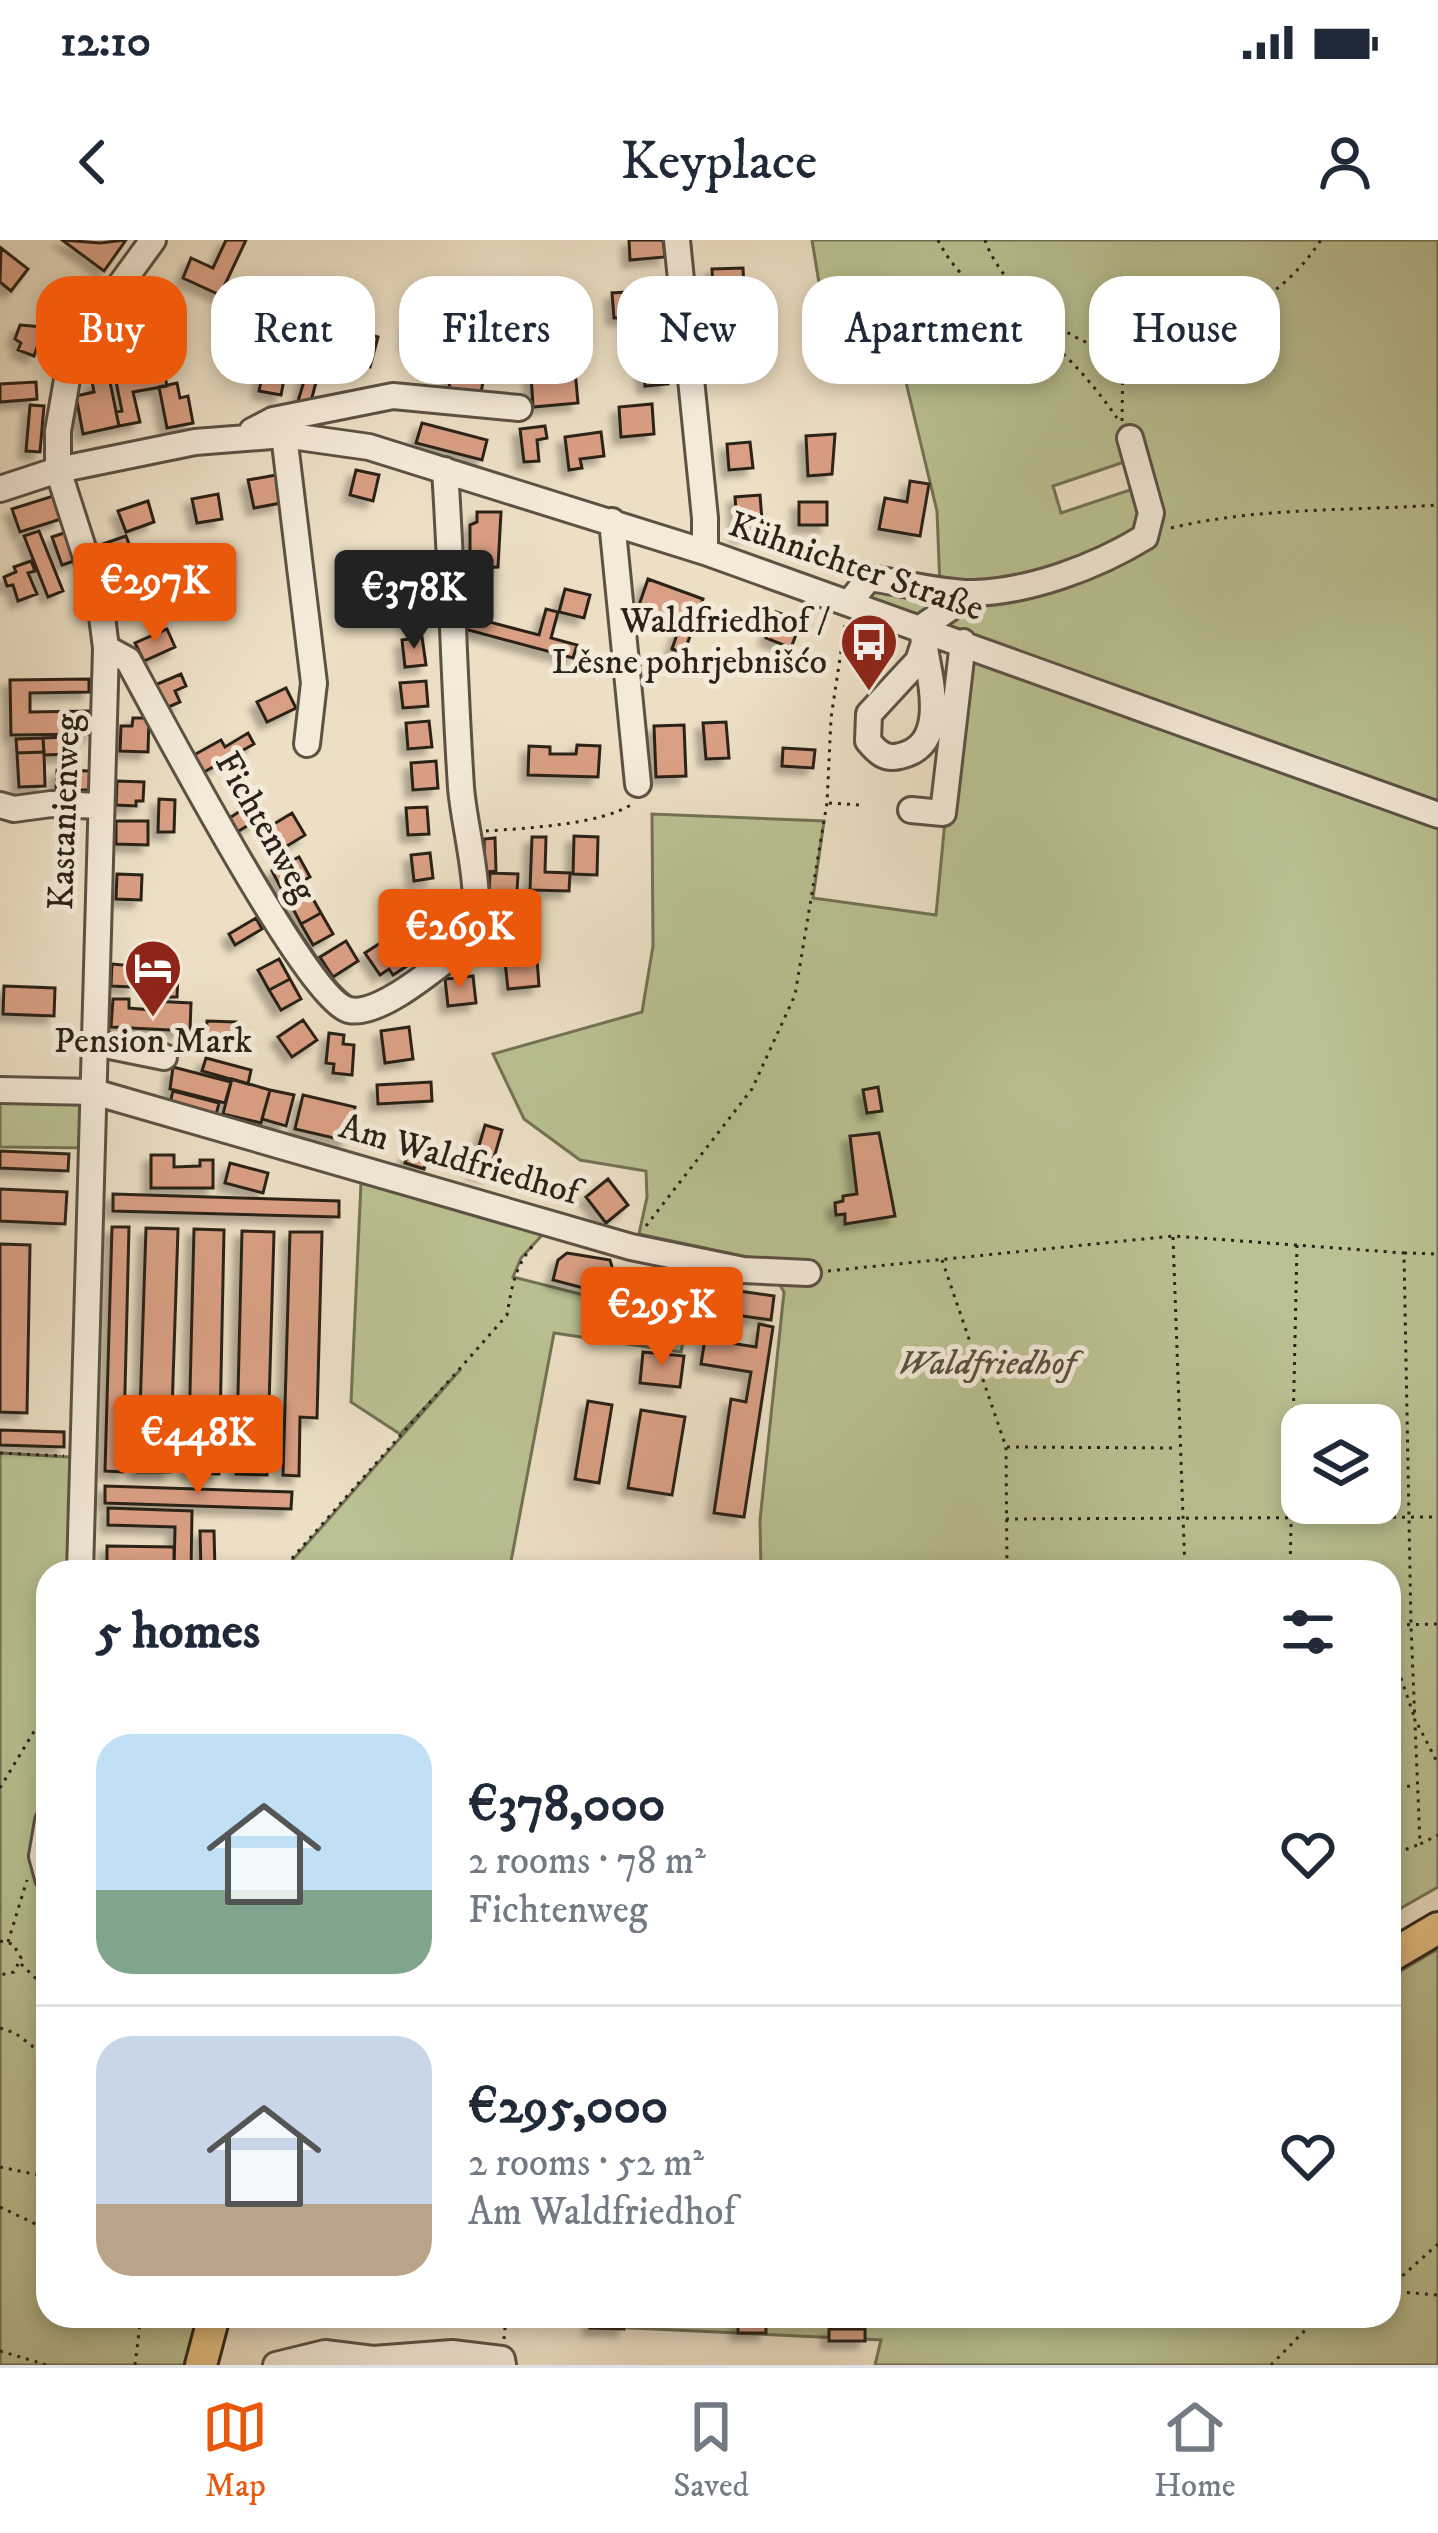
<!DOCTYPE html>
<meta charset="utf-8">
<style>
body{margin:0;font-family:"IM FELL DW Pica",serif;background:#f6f6f7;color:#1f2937;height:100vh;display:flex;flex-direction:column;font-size:45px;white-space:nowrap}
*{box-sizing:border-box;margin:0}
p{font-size:39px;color:#747a83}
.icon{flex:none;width:66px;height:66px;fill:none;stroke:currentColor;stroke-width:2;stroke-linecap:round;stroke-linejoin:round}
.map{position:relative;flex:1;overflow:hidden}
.drawer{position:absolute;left:36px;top:1320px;width:1365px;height:768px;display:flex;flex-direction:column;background:#fff;border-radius:36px;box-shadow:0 6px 18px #0003}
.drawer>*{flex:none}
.guide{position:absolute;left:36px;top:36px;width:1368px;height:108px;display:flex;gap:24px}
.tools{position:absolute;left:1281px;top:1164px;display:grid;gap:24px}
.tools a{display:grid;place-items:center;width:120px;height:120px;border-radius:24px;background:#fff;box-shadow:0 6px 18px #0003;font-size:60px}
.price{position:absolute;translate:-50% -102px;padding:0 27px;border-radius:12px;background:#ea580c;color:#fff;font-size:39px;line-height:78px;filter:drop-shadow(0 3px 6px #0008)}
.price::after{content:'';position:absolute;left:50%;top:72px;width:36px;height:27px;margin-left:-18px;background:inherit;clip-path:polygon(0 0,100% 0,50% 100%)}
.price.current{background:#222;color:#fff}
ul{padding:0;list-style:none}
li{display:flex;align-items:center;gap:36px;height:300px;padding:0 60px}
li+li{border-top:3px solid #e0e1e3}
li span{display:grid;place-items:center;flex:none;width:336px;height:240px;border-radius:36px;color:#555}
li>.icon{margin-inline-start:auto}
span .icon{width:144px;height:144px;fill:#fffc;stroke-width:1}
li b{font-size:51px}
h2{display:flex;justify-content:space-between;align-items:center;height:144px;padding:0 60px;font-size:51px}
.pill{padding:0 42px;border-radius:36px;background:#fff;box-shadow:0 6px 18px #0003;font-size:42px;line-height:108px}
.pill.current{background:#ea580c;color:#fff}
.status{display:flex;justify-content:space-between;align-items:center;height:84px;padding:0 60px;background:#fff;direction:ltr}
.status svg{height:33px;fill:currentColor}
header{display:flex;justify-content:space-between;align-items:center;height:156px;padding:0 60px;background:#fff;font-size:54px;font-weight:600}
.dock{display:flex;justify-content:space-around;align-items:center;height:168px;border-top:3px solid #e0e1e3;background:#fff;font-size:33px;color:#747a83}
.dock a{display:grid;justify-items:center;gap:6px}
.dock .current{color:#ea580c}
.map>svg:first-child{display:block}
.green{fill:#bac192;stroke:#727256;stroke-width:3;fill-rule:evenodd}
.building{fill:#d99f84;stroke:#2b2319;stroke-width:3;filter:url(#shadow)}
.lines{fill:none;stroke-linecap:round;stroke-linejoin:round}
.minor-casing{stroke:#5b5244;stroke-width:30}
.major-casing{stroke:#2b2319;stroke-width:36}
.path{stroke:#2b2319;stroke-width:3;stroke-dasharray:3 6;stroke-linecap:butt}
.minor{stroke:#f3ead9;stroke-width:24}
.major{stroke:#e6c082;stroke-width:30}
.labels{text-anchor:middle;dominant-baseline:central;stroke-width:10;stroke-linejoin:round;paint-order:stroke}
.street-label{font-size:36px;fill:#2b2319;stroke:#f3ead9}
.poi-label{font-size:36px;fill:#2b2319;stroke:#f3ead9;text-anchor:end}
.park-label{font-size:36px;font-style:italic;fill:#56523d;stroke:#f3ead9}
</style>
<div class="status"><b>12:10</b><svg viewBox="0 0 49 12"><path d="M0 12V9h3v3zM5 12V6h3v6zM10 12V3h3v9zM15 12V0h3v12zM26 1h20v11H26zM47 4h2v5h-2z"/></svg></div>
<header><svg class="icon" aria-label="back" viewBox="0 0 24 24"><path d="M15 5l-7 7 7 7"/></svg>Keyplace<svg class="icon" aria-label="person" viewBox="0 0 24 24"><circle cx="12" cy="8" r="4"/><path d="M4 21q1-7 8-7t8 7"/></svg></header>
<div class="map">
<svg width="1438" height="2125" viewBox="0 0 1438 2125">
<defs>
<filter id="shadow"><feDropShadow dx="-7" dy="7" stdDeviation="3" flood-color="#0004"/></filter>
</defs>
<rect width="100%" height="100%" fill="#ecdfc4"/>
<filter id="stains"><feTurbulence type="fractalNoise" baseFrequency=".00167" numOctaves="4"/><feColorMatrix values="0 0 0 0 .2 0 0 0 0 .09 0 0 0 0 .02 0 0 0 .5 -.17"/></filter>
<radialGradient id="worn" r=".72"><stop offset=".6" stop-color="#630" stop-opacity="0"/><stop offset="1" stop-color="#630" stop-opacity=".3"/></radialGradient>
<path class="green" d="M 812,0 L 1438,0 L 1438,1647 L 1389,1675 L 1389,1332 L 761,1332 L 760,1280 L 784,1052 L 766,1021 L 639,994 L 647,957 L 646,931 L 580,920 L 524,879 L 493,814 L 642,772 L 653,706 L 652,574 L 824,581 L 813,658 L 936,675 L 961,414 L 850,363 L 869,339 L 940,347 L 937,271 L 904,134 L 849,90 L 820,49 ZM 1136,218 L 1145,245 L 1061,273 L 1053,246 ZM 1302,1185 L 1380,1185 L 1380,1263 L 1302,1263 Z
M 0,850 L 93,853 L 91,908 L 0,907 Z
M 361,943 L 544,993 L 521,1018 L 513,1037 L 687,1081 L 681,1112 L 554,1093 L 509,1332 L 282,1332 L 461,1129 L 400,1194 L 351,1162 Z
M 0,1213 L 85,1218 L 79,1332 L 48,1332 L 48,2076 L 199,2076 L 185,2125 L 0,2125 Z
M 1438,1709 L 1438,2125 L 875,2125 L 881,2100 L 570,2085 L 571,2076 L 1389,2076 L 1389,1738 Z"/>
<path class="building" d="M 62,0 L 100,3 L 126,0 L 104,31 Z
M 226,0 L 246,0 L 220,55 L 183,38 L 191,18 L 213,28 Z
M 629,0 L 663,0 L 665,17 L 630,20 Z
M 1,8 L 28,29 L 11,51 L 0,42 Z
M 743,28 L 744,49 L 713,51 L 712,29 Z
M 643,51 L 644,72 L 669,70 L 670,97 L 641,99 L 640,77 L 614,78 L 612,53 Z
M 528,60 L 549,66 L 542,91 L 521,85 Z
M 411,81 L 443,87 L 439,110 L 407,104 Z
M 20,85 L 44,87 L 34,116 L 18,110 L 21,103 L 15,99 Z
M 739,87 L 743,118 L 717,121 L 714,90 Z
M 338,92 L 363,99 L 365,93 L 378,97 L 370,127 L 355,123 L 353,130 L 330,124 L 334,112 L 325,110 L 329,95 L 337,97 Z
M 464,94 L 500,102 L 497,117 L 461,109 Z
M 269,104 L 317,114 L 314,129 L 278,121 L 275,132 L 285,134 L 281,155 L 259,151 Z
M 454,114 L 487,119 L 481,153 L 449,148 Z
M 665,114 L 668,144 L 645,146 L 643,116 Z
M 163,127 L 167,146 L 133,152 L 140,182 L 119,186 L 116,172 L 122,171 L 115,137 Z
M 308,128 L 319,131 L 310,165 L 298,161 Z
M 575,130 L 578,163 L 533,167 L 531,134 Z
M 109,137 L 119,186 L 83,194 L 76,156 L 94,152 L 92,141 Z
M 36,142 L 37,159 L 0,162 L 0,144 Z
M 177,143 L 180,158 L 188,156 L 193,183 L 167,188 L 159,147 Z
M 652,164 L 654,194 L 621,197 L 619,167 Z
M 30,165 L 44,166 L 40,212 L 26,211 Z
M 422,183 L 487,200 L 482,220 L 416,203 Z
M 545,186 L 547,198 L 537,200 L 539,221 L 524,222 L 520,189 Z
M 601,192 L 604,216 L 580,219 L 582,228 L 569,230 L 565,197 Z
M 835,194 L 832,234 L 808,236 L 806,196 Z
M 750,202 L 753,228 L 729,230 L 727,204 Z
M 356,230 L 379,235 L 373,261 L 350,255 Z
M 276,235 L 281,263 L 254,268 L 248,240 Z
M 910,241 L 929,244 L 920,296 L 879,289 L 885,258 L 907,262 Z
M 218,254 L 222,279 L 197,283 L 192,259 Z
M 760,255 L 763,292 L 738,295 L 735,257 Z
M 53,256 L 61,279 L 20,292 L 12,269 Z
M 148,261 L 154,282 L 126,292 L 118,271 Z
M 799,262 L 827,262 L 827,285 L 799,285 Z
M 477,272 L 501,272 L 498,327 L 479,328 L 479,315 L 470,315 L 470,285 L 477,282 Z
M 39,291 L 63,351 L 48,357 L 24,296 Z
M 67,292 L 77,320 L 62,325 L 52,297 Z
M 126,296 L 131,309 L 140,306 L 147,326 L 115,337 L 103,304 Z
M 31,321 L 35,331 L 28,333 L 37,354 L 18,361 L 13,345 L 7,346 L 4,337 L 16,332 L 14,327 Z
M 648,339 L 703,359 L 684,413 L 672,409 L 681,383 L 638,368 Z
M 565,349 L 590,355 L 584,378 L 559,372 Z
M 407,356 L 426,356 L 425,382 L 407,382 Z
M 469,358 L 482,361 L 478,379 L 539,395 L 546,369 L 558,372 L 551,398 L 577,405 L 573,418 L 461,388 Z
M 776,372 L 801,381 L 791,408 L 766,398 Z
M 167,389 L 175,407 L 144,421 L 135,403 Z
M 422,397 L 426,425 L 405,427 L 402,400 Z
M 181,434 L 186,446 L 175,451 L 180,462 L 166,468 L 155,445 Z
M 89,439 L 89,452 L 30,453 L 30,472 L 92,471 L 92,494 L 11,495 L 10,440 Z
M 426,441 L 428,466 L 403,468 L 400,443 Z
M 286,448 L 296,468 L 267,482 L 257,462 Z
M 133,478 L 149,478 L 148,512 L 120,511 L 121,486 L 132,486 Z
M 429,481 L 432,507 L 408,509 L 406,483 Z
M 726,482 L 729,518 L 706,519 L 703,483 Z
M 684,485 L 686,536 L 656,537 L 654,486 Z
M 248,493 L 254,504 L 204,532 L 194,515 L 221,500 L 225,507 Z
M 69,497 L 70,514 L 44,515 L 43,498 Z
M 43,498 L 44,512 L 17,513 L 16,499 Z
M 577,505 L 600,506 L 598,537 L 528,535 L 529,506 L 550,507 L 550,514 L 576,514 Z
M 783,508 L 815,510 L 813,528 L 782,526 Z
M 44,512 L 45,546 L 19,547 L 17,513 Z
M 436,521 L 438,548 L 413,550 L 411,523 Z
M 57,530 L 90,531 L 89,550 L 56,550 Z
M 117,541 L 144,542 L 143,561 L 136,561 L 136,566 L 116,565 Z
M 159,559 L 175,560 L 174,592 L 158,592 Z
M 248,566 L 257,580 L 237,592 L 228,579 Z
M 427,567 L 429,594 L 408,595 L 406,568 Z
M 292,573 L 305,595 L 282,609 L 269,587 Z
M 116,581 L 148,581 L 148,605 L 116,604 Z
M 574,596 L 598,597 L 597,635 L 573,634 Z
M 532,597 L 546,597 L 545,632 L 570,633 L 569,651 L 530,650 Z
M 495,598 L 496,631 L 485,632 L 484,599 Z
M 430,613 L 433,638 L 414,641 L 411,615 Z
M 299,617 L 310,637 L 283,652 L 272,631 Z
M 490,633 L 518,634 L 517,652 L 489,652 Z
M 117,634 L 142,635 L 141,660 L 116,659 Z
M 309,652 L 321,673 L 301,684 L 290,663 Z
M 321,673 L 333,694 L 313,705 L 301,684 Z
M 256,678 L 262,689 L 235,705 L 229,694 Z
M 391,696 L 410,724 L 393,735 L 389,729 L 380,735 L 365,713 Z
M 346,701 L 358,721 L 333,737 L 320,717 Z
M 279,719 L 290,739 L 269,750 L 258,730 Z
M 537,719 L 539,746 L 508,749 L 505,722 Z
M 112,724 L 134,726 L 133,747 L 111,746 Z
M 158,733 L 178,733 L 177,757 L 158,757 Z
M 473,736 L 476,763 L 448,766 L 445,739 Z
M 290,739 L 301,759 L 281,770 L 269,750 Z
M 4,746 L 55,748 L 54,776 L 3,774 Z
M 113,759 L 129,759 L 129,768 L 152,770 L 152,761 L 191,763 L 190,791 L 111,787 Z
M 303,780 L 317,800 L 292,817 L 278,797 Z
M 207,781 L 236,782 L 235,804 L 206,803 Z
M 409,787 L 413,819 L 385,823 L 381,791 Z
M 329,793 L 344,795 L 343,804 L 354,805 L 352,835 L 333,833 L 334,824 L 326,823 Z
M 206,818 L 251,830 L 248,844 L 202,831 Z
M 173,827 L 231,842 L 225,863 L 170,849 Z
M 232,839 L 270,850 L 261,883 L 223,874 Z
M 431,842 L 432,861 L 378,864 L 377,845 Z
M 878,847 L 882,871 L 867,873 L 863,850 Z
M 270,850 L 294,855 L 286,886 L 262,879 Z
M 173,851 L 219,863 L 216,875 L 170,863 Z
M 303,855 L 355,867 L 347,901 L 295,889 Z
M 485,885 L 502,890 L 489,935 L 472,930 Z
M 879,893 L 895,976 L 845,984 L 845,974 L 836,975 L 835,963 L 843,961 L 843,956 L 857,954 L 850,896 Z
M 410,906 L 429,911 L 424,929 L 405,923 Z
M 0,911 L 69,914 L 68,931 L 0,928 Z
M 151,915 L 174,915 L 174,927 L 200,926 L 200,920 L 213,920 L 213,948 L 151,948 Z
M 230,923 L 268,933 L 263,953 L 225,943 Z
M 608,939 L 628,965 L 606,983 L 586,957 Z
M 0,949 L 67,952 L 65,984 L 0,981 Z
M 113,954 L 339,961 L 339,977 L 113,971 Z
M 112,987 L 129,987 L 123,1232 L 105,1231 Z
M 146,988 L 178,989 L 170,1232 L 138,1232 Z
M 194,989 L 224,990 L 219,1234 L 188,1233 Z
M 242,991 L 274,992 L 267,1235 L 236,1234 Z
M 290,992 L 322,992 L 317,1178 L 300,1177 L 299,1236 L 283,1235 Z
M 0,1004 L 30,1005 L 27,1173 L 0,1172 Z
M 567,1013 L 610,1020 L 613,1030 L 606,1054 L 553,1040 L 558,1020 Z
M 711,1047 L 774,1056 L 771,1080 L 707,1071 Z
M 759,1084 L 773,1087 L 744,1277 L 714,1273 L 731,1159 L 746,1162 L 751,1132 L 701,1124 L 705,1099 L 756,1107 Z
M 643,1112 L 684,1116 L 680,1147 L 640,1143 Z
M 588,1161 L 612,1165 L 599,1243 L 575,1239 Z
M 641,1170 L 685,1177 L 672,1255 L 628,1248 Z
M 0,1190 L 64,1192 L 64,1207 L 0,1205 Z
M 105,1246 L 292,1252 L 291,1269 L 105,1263 Z
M 108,1268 L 192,1271 L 191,1332 L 174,1332 L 175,1287 L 108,1285 Z
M 200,1291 L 214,1291 L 215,1330 L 201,1330 Z
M 107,1306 L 174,1307 L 174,1332 L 107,1332 Z
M 591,2076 L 624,2076 L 624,2089 L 590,2088 Z
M 738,2077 L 766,2077 L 766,2093 L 738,2093 Z
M 829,2089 L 865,2089 L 865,2101 L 829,2101 Z"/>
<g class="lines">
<defs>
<path id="minor" d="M 677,0 L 705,278 L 705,312
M 252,191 L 273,180 L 393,156 L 519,168
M 284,195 L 314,443 L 307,504
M 0,249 L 58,230 L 195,202 L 284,195 L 369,207 L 705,312 L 1438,575
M 612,281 L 638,544
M 849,363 L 869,338 C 899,342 945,354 974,353 C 1031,351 1096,327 1145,297 L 1151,273 L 1130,198
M 922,387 C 924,423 956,503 900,516 C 885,520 877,512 868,501 L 869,474 L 918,421 L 923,406
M 922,387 L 972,353
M 106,408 L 128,420 C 156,471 308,761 349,770 C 381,777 442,722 468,703 C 488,665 464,591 461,547 C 454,441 452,336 445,230
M 0,565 L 14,569 L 51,564 L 101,566
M 911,570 L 943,573 L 963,402
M 95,803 L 164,817
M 0,850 L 94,852 L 631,1007 L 743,1030 L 808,1033
M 80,1332 L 106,408 L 100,361 L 58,230 L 58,191 L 72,111 L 153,0
M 48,1581 L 42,1616 L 48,1638
M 276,2125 L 325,2113 L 373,2119 L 452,2113 L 502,2119 L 503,2125"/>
<path id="major" d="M 1389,1717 L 1438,1688
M 201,2125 L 214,2076"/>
</defs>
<use href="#minor" class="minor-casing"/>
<use href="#major" class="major-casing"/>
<path class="path" d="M 938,0 C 959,43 996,62 1033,89 C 1066,112 1094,145 1117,178
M 985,0 C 1000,46 1074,114 1124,110 C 1138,109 1155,101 1169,96 C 1237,75 1280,61 1321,0
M 1122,181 L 1123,112
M 1171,288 C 1258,267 1350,271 1438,265
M 829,563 L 860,565
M 486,591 C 527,588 601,585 634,563
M 646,986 L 752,849 L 795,755 L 827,563 L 831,478 L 845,385
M 1173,997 L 1185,1332
M 1404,1013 L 1438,1014
M 942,1020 L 1006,1207 L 1007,1332
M 828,1031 L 1173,996 L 1404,1013 L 1411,1386 L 1420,1604 L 1438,1595
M 1007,1207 L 1178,1208
M 0,1213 L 64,1216
M 1006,1279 L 1438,1277
M 280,1332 L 507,1075 C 512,1045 515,1025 536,1002
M 1290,1332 L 1297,1005
M 1389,1385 L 1438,1384
M 1389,1404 L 1414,1476
M 1418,1485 L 1438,1524
M 1389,1547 L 1416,1546
M 0,1548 L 48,1468
M 1389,1616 L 1420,1604
M 0,1701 L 13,1704 L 21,1718 L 14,1732 L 0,1735
M 8,1702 L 27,1640
M 21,1724 L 48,1750
M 0,1788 L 15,1793 L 48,1818
M 0,1927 L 48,1937
M 0,1967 L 48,1990
M 1389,2048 L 1438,2004
M 1389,2051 L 1438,2055
M 504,2099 L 506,2076
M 0,2111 L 47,2125
M 135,2125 L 141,2076
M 1271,2125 L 1319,2076"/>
<use href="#minor" class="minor"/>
<use href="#major" class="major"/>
</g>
<defs>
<symbol id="bus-pin" viewBox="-11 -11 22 30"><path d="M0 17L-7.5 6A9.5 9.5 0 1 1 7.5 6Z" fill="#8f2418" stroke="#f3ead9"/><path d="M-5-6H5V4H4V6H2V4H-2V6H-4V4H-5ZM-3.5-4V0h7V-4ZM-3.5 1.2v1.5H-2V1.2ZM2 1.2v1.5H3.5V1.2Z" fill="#fff"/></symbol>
<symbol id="hotel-pin" viewBox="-11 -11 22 30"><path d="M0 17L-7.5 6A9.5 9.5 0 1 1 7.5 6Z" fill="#8f2418" stroke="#f3ead9"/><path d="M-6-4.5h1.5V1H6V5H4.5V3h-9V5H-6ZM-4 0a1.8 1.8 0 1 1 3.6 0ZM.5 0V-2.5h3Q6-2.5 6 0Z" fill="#fff"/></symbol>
</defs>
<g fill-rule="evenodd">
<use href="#bus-pin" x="836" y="369" width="66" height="90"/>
<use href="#hotel-pin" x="120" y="695" width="66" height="90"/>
</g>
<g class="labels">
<g class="street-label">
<text transform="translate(856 327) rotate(19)">Kühnichter Straße</text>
<text transform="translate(65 572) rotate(-88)">Kastanienweg</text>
<text transform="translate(265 587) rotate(60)">Fichtenweg</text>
<text transform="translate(459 920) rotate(16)">Am Waldfriedhof</text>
</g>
<g class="poi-label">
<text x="827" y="381">Waldfriedhof /<tspan x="827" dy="41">Lěsne pohrjebnišćo</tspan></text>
<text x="153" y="801" text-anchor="middle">Pension Mark</text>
</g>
<g class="park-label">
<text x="987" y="1123">Waldfriedhof</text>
</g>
</g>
<rect width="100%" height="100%" filter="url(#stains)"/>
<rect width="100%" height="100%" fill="url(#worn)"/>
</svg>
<div class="tools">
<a><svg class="icon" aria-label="layers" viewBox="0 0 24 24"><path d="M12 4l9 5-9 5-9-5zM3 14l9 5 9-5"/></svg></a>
</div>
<b class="price" style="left:155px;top:405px">€297K</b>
<b class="price current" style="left:414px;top:412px">€378K</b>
<b class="price" style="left:460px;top:751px">€269K</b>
<b class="price" style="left:662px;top:1129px">€295K</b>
<b class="price" style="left:198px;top:1257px">€448K</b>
<div class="guide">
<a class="pill current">Buy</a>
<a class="pill">Rent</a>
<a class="pill">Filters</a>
<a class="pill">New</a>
<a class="pill">Apartment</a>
<a class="pill">House</a>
</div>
<section class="drawer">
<h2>5 homes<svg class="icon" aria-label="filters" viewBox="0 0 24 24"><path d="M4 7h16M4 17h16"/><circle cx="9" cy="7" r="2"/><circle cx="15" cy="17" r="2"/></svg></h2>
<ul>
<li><span style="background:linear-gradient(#bfe0f5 65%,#7fa58c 0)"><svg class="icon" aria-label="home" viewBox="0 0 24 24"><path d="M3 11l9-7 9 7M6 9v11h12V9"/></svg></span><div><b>€378,000</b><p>2 rooms · 78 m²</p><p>Fichtenweg</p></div><svg class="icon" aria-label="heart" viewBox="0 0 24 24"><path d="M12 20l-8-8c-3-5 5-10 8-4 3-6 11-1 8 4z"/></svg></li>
<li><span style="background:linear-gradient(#c9d6e8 70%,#b9a48a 0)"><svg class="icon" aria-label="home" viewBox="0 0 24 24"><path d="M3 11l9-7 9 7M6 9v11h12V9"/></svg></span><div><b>€295,000</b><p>2 rooms · 52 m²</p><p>Am Waldfriedhof</p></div><svg class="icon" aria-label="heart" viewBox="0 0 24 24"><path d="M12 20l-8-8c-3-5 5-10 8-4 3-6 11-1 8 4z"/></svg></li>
</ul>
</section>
</div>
<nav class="dock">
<a class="current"><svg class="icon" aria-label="map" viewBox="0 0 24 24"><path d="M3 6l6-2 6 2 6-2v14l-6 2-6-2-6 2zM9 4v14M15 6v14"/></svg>Map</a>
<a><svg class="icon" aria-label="saved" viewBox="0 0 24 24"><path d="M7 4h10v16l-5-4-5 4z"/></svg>Saved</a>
<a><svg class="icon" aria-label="home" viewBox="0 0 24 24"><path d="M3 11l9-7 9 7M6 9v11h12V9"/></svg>Home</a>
</nav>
